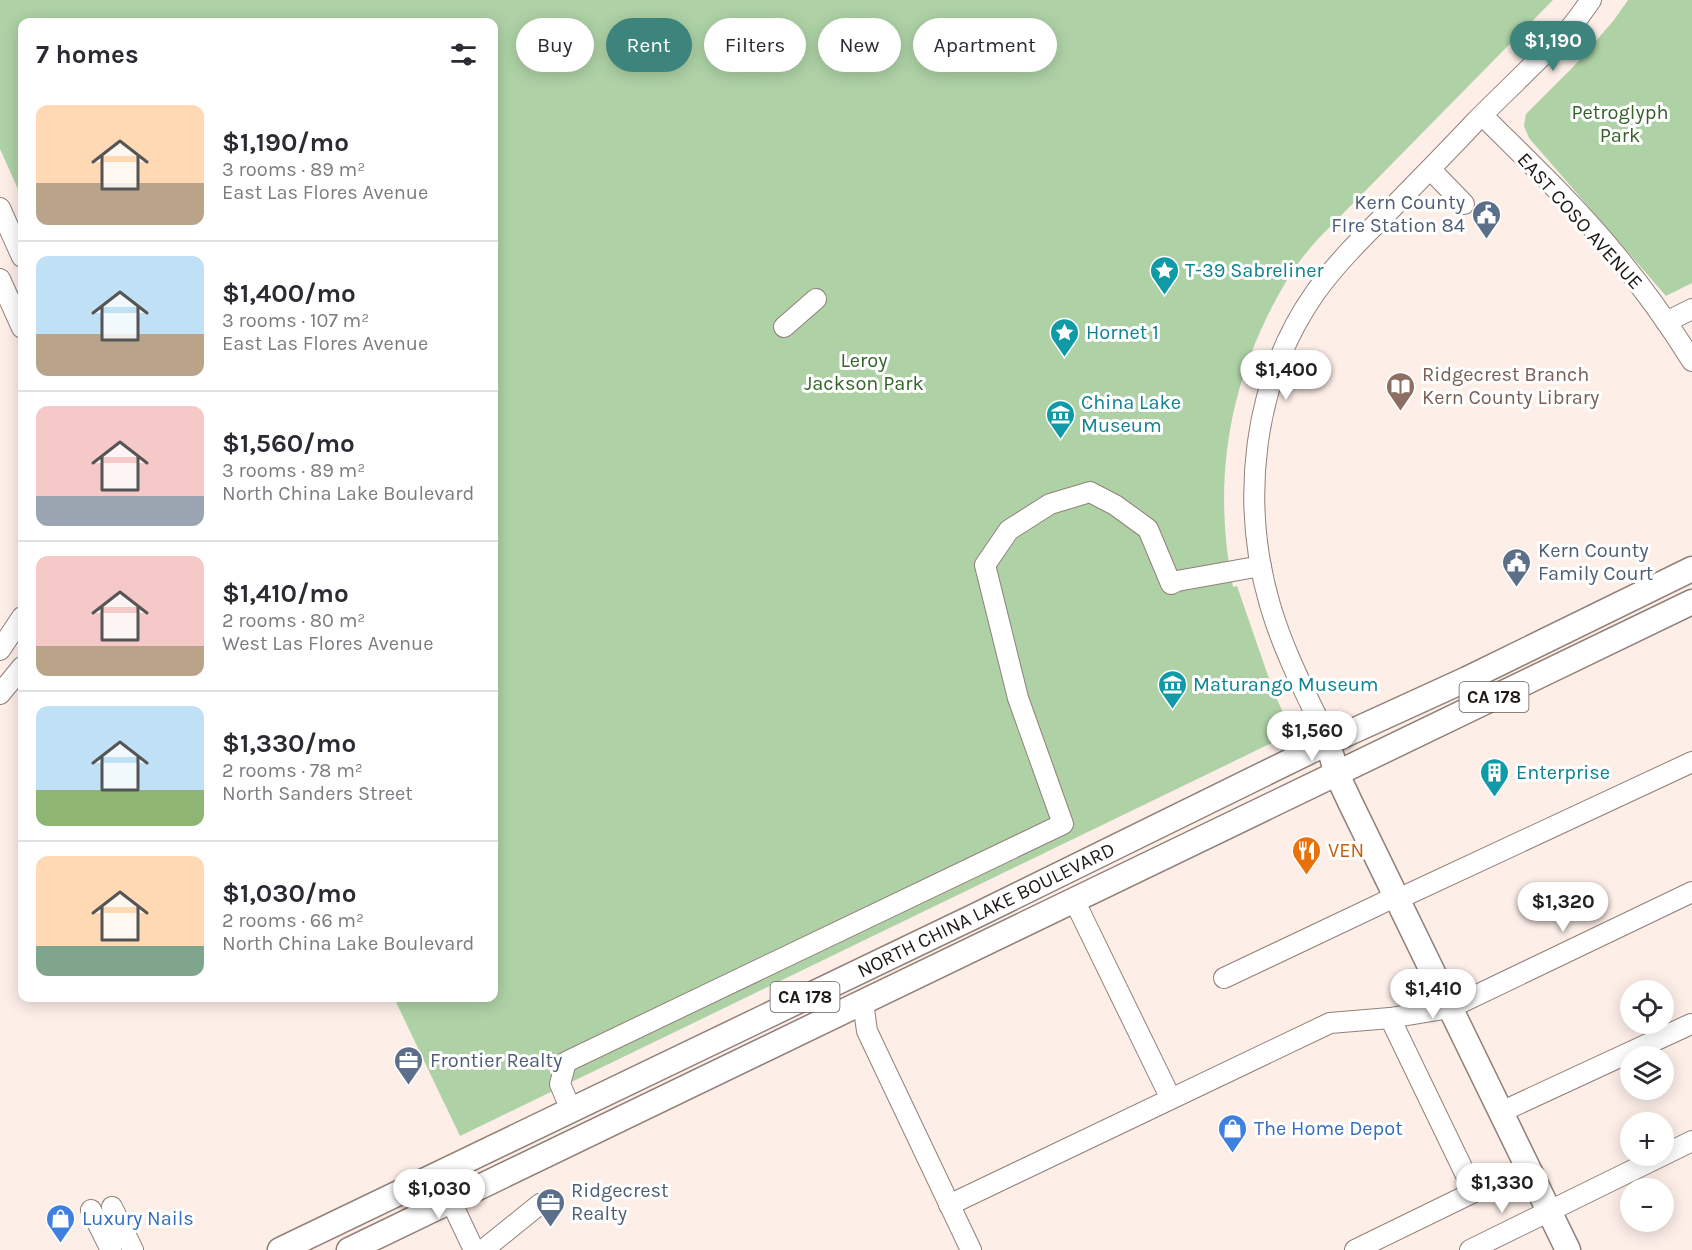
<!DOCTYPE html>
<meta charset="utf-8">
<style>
body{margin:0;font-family:Karla,sans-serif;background:#f2f2f3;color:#2b2b33;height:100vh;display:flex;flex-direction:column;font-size:22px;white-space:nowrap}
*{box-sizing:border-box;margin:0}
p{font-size:20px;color:#7c7c81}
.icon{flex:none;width:33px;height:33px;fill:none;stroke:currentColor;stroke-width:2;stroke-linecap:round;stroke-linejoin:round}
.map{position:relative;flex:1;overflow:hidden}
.drawer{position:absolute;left:18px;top:18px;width:480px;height:984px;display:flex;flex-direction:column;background:#fff;border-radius:12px;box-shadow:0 3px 15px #0003}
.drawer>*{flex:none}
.banner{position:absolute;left:516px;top:18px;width:570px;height:54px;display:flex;gap:12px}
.tools{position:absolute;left:1620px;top:980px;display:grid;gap:12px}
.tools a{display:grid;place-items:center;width:54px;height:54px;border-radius:50%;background:#fff;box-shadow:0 3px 15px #0003;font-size:30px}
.price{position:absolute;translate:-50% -51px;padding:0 14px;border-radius:21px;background:#fff;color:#222;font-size:20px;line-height:39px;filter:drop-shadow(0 2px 3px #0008)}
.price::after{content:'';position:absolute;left:50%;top:36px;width:18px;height:14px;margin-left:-9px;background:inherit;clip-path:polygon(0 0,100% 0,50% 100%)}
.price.selected{background:#3d847c;color:#fff}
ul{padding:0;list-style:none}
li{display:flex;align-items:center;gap:18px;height:150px;padding:0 18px}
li+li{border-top:2px solid #e1e1e2}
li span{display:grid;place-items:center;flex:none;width:168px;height:120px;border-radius:12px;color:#555}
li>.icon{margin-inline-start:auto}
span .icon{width:72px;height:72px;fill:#fffc;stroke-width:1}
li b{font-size:26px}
h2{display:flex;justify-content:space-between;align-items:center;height:72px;padding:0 18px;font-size:26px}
.pill{padding:0 21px;border-radius:27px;background:#fff;box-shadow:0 3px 15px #0003;font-size:21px;line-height:54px}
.pill.selected{background:#3d847c;color:#fff}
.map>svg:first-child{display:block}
.green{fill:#aed2a6}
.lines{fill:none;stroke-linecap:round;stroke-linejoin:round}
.minor-casing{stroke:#918079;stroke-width:22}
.major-casing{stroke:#918079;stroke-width:27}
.minor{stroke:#fff;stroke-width:20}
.major{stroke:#fff;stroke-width:24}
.labels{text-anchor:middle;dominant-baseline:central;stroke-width:6;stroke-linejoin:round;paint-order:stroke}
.shield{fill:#fff;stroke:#625d5b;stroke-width:1.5}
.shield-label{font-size:18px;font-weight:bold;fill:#1e1815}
.park-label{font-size:20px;fill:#336329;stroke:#fff}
.service-label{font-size:20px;fill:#4e5e75;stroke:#fff;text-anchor:start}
.street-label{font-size:20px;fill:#1e1815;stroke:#fff}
.culture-label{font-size:20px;fill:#0d838f;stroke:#fff;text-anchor:start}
.education-label{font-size:20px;fill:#785e54;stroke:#fff;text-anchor:start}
.food-label{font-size:20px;fill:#c56008;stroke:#fff;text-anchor:start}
.shop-label{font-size:20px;fill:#366cbe;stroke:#fff;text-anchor:start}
</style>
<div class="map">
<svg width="1692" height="1250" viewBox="0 0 1692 1250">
<rect width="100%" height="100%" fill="#fdeee8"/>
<path class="green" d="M 0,0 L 1553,0 L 1317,240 C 1306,253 1295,266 1287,280 C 1230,375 1211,478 1233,587 L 1237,586 L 1274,693 L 1288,723 L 1282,738 L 460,1136 L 394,998 L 494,998 L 494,22 L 22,22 L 22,198 L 0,149 Z
M 1628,0 L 1692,0 L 1692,283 L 1666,296 L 1529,138 L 1524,126 L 1526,114 L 1574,66 L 1614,20 Z"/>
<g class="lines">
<defs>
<path id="minor" d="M 1482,115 C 1527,160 1574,204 1615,254 C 1643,288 1669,324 1692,361
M 1430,169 L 1464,204
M 0,208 L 22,257
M 0,279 L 22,328
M 1666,322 L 1692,309
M 784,327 L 816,299
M 0,650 L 22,617
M 0,694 L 22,667
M 1329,742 C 1308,698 1284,653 1270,605 C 1240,502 1252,383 1315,293 C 1338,261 1366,234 1394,206 C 1421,178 1449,150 1476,121 C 1497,100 1519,79 1540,58 C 1549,50 1559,42 1566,33 C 1575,23 1583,11 1591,0
M 1074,900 L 1171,1099
M 1224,978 L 1376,906 L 1390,899 L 1398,899 L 1692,762
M 863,1002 L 867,1031 L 971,1250
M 571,1110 L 560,1084 L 566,1062 L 1063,824 L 1018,698 L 985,565 L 1009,530 L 1050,504 L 1090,492 L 1115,505 L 1148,529 L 1171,584 L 1177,581 L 1261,566
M 1501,1112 L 1691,1024
M 438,1174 L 474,1250
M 949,1205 L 1330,1023 L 1390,1018 L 1450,1008 L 1692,892
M 112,1207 L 133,1250
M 91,1210 L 111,1250
M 483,1250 L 540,1204
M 1355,1250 L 1474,1192 L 1390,1018
M 1470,1250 L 1692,1141"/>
<path id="major" d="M 1332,757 L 1336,772 L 1350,802 L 1568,1250
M 280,1250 L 977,915 L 1329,742 L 1467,679 L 1692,569
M 349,1250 C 796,1033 1243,816 1692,602"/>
</defs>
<use href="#minor" class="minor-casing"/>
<use href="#major" class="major-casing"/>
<use href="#minor" class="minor"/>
<use href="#major" class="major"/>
</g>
<defs>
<symbol id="civic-pin" viewBox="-11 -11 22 30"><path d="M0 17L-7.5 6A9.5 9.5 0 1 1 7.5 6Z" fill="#5c6f8a" stroke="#fff"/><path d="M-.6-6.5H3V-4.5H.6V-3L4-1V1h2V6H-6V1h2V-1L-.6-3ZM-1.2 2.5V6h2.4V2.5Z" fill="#fff"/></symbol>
<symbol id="sight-pin" viewBox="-11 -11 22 30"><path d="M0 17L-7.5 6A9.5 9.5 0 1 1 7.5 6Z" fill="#0f9aa8" stroke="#fff"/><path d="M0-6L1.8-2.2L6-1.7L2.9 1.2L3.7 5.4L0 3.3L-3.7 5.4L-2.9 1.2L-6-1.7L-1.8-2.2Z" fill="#fff"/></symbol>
<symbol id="library-pin" viewBox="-11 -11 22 30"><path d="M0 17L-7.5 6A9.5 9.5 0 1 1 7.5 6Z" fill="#8d6e63" stroke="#fff"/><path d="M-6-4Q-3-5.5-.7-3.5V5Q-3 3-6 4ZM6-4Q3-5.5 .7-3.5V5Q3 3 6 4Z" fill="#fff"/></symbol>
<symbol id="museum-pin" viewBox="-11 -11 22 30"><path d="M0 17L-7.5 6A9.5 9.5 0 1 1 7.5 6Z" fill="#0f9aa8" stroke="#fff"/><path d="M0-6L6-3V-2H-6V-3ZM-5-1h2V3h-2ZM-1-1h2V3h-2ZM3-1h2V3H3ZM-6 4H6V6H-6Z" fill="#fff"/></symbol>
<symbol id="building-pin" viewBox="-11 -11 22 30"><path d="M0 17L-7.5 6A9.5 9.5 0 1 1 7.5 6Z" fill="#0f9aa8" stroke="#fff"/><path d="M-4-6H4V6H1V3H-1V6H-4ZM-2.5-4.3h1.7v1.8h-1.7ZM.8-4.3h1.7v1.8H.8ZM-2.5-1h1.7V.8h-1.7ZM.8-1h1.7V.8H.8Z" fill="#fff"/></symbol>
<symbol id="restaurant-pin" viewBox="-11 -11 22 30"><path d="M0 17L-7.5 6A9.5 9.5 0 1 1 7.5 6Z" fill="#e8710a" stroke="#fff"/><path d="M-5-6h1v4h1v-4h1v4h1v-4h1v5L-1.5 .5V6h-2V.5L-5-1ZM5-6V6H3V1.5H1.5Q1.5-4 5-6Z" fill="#fff"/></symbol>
<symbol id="office-pin" viewBox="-11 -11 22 30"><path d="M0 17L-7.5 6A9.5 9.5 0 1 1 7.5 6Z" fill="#5c6f8a" stroke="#fff"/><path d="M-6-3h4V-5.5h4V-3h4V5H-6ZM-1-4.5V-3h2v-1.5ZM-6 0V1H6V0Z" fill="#fff"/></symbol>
<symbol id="shop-pin" viewBox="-11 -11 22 30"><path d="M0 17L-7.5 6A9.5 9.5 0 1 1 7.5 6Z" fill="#3f7fe0" stroke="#fff"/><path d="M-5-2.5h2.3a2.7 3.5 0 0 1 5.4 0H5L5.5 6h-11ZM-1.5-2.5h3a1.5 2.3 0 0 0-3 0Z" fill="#fff"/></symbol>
</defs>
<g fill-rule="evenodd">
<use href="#civic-pin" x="1470" y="198" width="33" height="45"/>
<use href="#sight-pin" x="1148" y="254" width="33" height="45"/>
<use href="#sight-pin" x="1048" y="316" width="33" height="45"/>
<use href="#library-pin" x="1384" y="370" width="33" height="45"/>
<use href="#museum-pin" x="1044" y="398" width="33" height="45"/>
<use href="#civic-pin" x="1500" y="546" width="33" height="45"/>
<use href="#museum-pin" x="1156" y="668" width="33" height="45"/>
<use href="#building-pin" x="1478" y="756" width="33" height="45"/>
<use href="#restaurant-pin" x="1290" y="834" width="33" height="45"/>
<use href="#office-pin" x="392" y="1044" width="33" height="45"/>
<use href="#shop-pin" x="1216" y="1112" width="33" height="45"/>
<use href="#office-pin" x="534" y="1186" width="33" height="45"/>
<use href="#shop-pin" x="44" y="1202" width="33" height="45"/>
</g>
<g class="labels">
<g class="shield">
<rect x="1459.5" y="682" width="69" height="30" rx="4.5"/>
<rect x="770.5" y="982" width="69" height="30" rx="4.5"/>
</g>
<g class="shield-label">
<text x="1494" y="697">CA 178</text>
<text x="805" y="997">CA 178</text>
</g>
<g class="park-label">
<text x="1620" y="112">Petroglyph<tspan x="1620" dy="23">Park</tspan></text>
<text x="864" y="360">Leroy<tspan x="864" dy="23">Jackson Park</tspan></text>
</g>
<g class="service-label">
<text x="1465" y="202" text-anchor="end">Kern County<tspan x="1465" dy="23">FIre Station 84</tspan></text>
<text x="1538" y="550">Kern County<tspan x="1538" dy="23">Family Court</tspan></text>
<text x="430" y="1060">Frontier Realty</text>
<text x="571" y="1190">Ridgecrest<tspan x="571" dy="23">Realty</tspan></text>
</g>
<g class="street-label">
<text transform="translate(1580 221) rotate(48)">EAST COSO AVENUE</text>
<text transform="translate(986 910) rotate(-26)">NORTH CHINA LAKE BOULEVARD</text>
</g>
<g class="culture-label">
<text x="1185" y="270">T-39 Sabreliner</text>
<text x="1086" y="332">Hornet 1</text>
<text x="1081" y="402">China Lake<tspan x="1081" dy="23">Museum</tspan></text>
<text x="1193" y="684">Maturango Museum</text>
<text x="1516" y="772">Enterprise</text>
</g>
<g class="education-label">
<text x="1422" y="374">Ridgecrest Branch<tspan x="1422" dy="23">Kern County Library</tspan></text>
</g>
<g class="food-label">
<text x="1328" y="850">VEN</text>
</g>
<g class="shop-label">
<text x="1254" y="1128">The Home Depot</text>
<text x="82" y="1218">Luxury Nails</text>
</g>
</g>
</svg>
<div class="tools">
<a><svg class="icon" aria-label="locate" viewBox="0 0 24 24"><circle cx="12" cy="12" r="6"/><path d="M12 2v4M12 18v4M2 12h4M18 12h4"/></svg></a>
<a><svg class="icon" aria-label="layers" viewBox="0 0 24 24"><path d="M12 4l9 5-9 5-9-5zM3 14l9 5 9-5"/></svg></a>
<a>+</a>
<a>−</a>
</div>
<b class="price selected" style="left:1553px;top:72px">$1,190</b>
<b class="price" style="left:1286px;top:401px">$1,400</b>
<b class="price" style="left:1312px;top:762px">$1,560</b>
<b class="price" style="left:1563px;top:933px">$1,320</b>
<b class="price" style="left:1433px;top:1020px">$1,410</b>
<b class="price" style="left:1502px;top:1214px">$1,330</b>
<b class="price" style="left:439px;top:1220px">$1,030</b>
<div class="banner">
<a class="pill">Buy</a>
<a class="pill selected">Rent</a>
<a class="pill">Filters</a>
<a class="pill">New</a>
<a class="pill">Apartment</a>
</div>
<section class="drawer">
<h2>7 homes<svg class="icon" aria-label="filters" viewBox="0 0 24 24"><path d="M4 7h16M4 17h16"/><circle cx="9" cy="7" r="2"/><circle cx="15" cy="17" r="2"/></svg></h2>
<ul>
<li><span style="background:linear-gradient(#ffd9b3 65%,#b9a48a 0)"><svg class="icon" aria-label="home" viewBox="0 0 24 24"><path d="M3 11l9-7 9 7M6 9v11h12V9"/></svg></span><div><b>$1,190/mo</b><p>3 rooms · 89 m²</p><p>East Las Flores Avenue</p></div></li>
<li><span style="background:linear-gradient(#bfe0f5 65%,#b9a48a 0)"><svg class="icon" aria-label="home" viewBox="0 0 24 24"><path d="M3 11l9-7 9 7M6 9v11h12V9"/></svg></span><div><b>$1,400/mo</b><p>3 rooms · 107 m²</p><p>East Las Flores Avenue</p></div></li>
<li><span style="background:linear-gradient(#f6c9c9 75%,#9aa5b1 0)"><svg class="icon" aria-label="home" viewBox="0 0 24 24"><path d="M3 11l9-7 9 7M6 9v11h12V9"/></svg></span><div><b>$1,560/mo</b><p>3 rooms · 89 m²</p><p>North China Lake Boulevard</p></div></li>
<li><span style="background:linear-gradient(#f6c9c9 75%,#b9a48a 0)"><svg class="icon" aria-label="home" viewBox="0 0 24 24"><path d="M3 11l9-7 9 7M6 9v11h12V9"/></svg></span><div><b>$1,410/mo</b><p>2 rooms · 80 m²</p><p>West Las Flores Avenue</p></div></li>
<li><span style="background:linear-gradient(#bfe0f5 70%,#8fb573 0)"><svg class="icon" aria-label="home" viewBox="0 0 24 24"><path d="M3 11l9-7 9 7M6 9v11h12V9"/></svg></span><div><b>$1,330/mo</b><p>2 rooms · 78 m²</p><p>North Sanders Street</p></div></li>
<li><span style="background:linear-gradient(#ffd9b3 75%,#7fa58c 0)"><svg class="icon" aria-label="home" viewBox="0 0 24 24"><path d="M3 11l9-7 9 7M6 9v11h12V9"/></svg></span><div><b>$1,030/mo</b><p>2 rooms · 66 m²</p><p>North China Lake Boulevard</p></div></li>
</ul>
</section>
</div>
